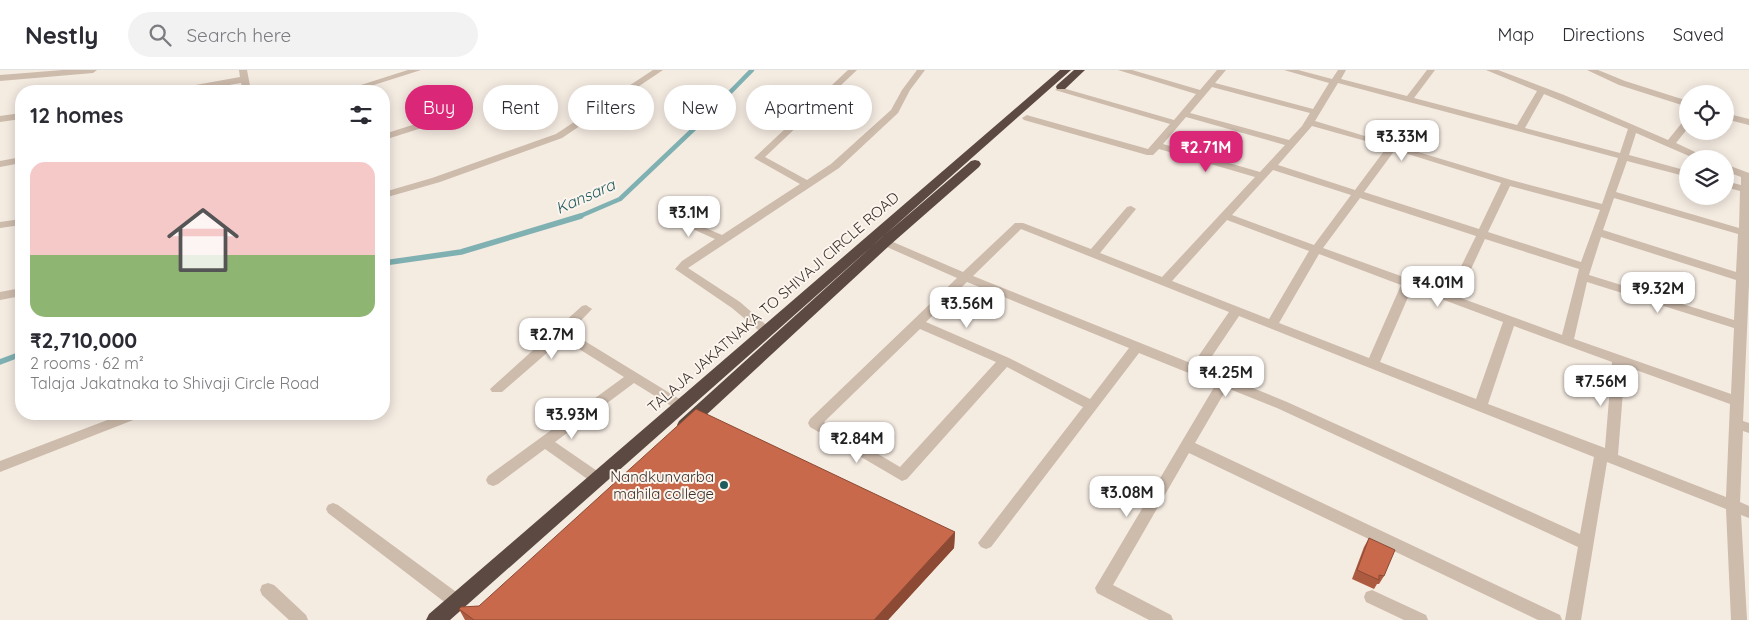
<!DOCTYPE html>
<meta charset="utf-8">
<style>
body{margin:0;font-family:Quicksand,sans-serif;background:#f2f2f3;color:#2b2b33;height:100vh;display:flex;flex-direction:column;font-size:19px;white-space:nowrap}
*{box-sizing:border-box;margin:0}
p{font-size:16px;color:#7c7c81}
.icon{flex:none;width:28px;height:28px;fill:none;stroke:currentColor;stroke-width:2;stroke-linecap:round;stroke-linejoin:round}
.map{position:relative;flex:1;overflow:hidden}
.sheet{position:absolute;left:15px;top:15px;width:375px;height:335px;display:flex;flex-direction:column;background:#fff;border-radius:20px;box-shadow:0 2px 12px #0003}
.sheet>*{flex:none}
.guide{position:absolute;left:405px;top:15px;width:475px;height:45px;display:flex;gap:10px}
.fabs{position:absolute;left:1679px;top:15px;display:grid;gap:10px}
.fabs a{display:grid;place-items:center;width:55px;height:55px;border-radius:50%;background:#fff;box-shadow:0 2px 12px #0003;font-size:25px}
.price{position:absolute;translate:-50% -42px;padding:0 11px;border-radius:10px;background:#fff;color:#222;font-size:16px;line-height:32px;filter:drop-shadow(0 1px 2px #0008)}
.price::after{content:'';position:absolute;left:50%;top:30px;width:15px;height:11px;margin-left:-8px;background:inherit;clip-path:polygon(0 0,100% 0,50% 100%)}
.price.on{background:#db2777;color:#fff}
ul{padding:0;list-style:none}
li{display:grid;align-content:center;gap:10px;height:265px;padding:0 15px}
li span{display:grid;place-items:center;height:155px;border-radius:15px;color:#555}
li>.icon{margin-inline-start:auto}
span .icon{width:90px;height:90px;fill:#fffc;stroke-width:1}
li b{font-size:21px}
h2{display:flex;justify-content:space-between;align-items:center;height:60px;padding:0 15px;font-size:21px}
.pill{padding:0 18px;border-radius:22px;background:#fff;box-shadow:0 2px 12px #0003;font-size:18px;line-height:45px}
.pill.on{background:#db2777;color:#fff}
header{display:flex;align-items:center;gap:30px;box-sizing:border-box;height:70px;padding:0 25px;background:#fff;border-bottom:1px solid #e1e1e2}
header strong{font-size:24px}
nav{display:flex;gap:28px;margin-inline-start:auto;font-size:18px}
.search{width:350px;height:45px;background:#f2f2f3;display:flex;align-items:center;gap:12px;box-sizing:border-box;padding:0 18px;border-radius:28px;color:#7c7c81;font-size:19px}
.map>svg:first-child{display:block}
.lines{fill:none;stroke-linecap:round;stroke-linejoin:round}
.stream-far1{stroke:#7fb0b2;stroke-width:4.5}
.stream{stroke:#7fb0b2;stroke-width:5.5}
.street{fill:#cdbbac;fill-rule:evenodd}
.highway{fill:#5c4a42;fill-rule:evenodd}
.wall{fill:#ac5a40}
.shaded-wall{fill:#8c4a34}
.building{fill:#c8694b;stroke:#8c4a34}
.poi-dot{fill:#1f5a5e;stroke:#fbf5ee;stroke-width:2}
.labels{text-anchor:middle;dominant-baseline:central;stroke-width:4;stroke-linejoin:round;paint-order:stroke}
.street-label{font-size:15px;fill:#3b302b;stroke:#fbf5ee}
.poi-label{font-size:15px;fill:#3b302b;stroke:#fbf5ee;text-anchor:end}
.water-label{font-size:16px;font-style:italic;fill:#1f5a5e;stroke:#fbf5ee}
</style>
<header>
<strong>Nestly</strong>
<div class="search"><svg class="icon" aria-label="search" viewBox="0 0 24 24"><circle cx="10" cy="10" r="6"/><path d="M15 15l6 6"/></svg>Search here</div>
<nav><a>Map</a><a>Directions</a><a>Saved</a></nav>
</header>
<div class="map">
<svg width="1749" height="550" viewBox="0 0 1749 550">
<rect width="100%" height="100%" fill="#f4ebe1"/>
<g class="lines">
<path class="stream-far1" d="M 578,147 L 620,129 L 698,55 L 752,0"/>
<path class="stream" d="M 384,193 L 461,182 L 581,146
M 0,292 L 21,284"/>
<path class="street" d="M 63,0 L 97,0 L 93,3 L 0,11 L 0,5 Z
M 239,0 L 247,0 L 251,21 L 243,21 L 241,13 L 193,21 L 175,21 L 179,18 L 240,7 Z
M 408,0 L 421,0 L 355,21 L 342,21 Z
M 653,0 L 663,0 L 562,68 L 440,112 L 384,128 L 384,122 L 432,108 L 556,64 Z
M 848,0 L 857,0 L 765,87 L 807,110 L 831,94 L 891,40 L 902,20 L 917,0 L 925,0 L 910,20 L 898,43 L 839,98 L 688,198 L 740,232 L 773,261 L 767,265 L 763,264 L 732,238 L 675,199 L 682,191 L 715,169 L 659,144 L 664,141 L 668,142 L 722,165 L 800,114 L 754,88 Z
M 1118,0 L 1132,0 L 1200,20 L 1217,0 L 1226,0 L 1215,13 L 1313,39 L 1329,13 L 1284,0 L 1298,0 L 1332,9 L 1338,0 L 1346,0 L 1341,9 L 1407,26 L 1427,0 L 1435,0 L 1414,28 L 1517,55 L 1537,21 L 1486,0 L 1498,0 L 1564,25 L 1668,70 L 1685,49 L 1688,48 L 1688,58 L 1676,73 L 1710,89 L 1696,89 L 1636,63 L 1629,85 L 1688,101 L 1688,107 L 1627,91 L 1616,122 L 1739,158 L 1740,121 L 1725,117 L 1725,111 L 1741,115 L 1741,107 L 1725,101 L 1725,94 L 1749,103 L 1749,214 L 1743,351 L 1749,353 L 1749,363 L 1743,361 L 1740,432 L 1749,436 L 1749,448 L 1741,445 L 1747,550 L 1731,550 L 1726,439 L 1607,392 L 1581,550 L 1565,550 L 1578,477 L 1277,338 L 1227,318 L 1195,373 L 1560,545 L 1562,550 L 1538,550 L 1189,383 L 1113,515 L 1171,545 L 1173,550 L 1149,550 L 1097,523 L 1095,518 L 1216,314 L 1139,283 L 991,477 L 986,479 L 981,477 L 978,473 L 981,469 L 1083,337 L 1007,297 L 907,409 L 902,411 L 810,357 L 808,353 L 810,349 L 957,208 L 871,170 L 869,168 L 871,166 L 879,166 L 963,202 L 1015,153 L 1023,153 L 1091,179 L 1127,137 L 1131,136 L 1136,139 L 1100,183 L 1162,207 L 1255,107 L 1159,79 L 1153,85 L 1147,85 L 1024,50 L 1022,48 L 1027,45 L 1030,46 L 1148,79 L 1170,54 L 1055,20 L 1059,17 L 1174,50 L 1196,24 ZM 1338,13 L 1618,88 L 1602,134 L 1511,110 L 1315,51 ZM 1212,17 L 1310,43 L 1302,56 L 1289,70 L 1190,43 ZM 1544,24 L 1628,59 L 1620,83 L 1525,58 ZM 1186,47 L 1285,75 L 1260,102 L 1163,74 ZM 1312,56 L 1387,77 L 1355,120 L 1278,95 ZM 1395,80 L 1501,113 L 1479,159 L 1364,122 ZM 1273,100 L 1351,125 L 1314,175 L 1232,145 ZM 1510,116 L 1600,140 L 1581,192 L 1488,162 ZM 1360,128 L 1476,166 L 1448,223 L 1323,178 ZM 1614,128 L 1738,164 L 1736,202 L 1603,160 ZM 1227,150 L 1309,181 L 1269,249 L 1172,211 ZM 1021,159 L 1229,242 L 1193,294 L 973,206 ZM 1601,167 L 1736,210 L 1734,250 L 1589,205 ZM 1485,169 L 1579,199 L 1562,265 L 1458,227 ZM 1319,184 L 1401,215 L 1369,288 L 1279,253 ZM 967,212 L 1129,278 L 1090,329 L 1009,288 L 926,252 ZM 1587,212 L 1734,258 L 1731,324 L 1574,269 ZM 1412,218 L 1503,252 L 1476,329 L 1380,292 ZM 1239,246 L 1594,387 L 1580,464 L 1287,332 L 1204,298 ZM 1514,256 L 1612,292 L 1605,378 L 1488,334 ZM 920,259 L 996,292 L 900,397 L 824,352 ZM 1625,296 L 1730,334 L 1726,427 L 1618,385 Z
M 1587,0 L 1598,0 L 1625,11 L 1688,31 L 1688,37 L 1619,15 Z
M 21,43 L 21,49 L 0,52 L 0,46 Z
M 1725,43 L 1749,49 L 1749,55 L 1725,49 Z
M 425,51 L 428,52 L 428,56 L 384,70 L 384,64 Z
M 21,87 L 21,93 L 0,97 L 0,91 Z
M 21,149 L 21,155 L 0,158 L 0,152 Z
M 21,218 L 21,226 L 0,230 L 0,222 Z
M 586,235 L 592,239 L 570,262 L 686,333 L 688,336 L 686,339 L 676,339 L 634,313 L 555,372 L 603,405 L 605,409 L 603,413 L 598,415 L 593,413 L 545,379 L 498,414 L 493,416 L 488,414 L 486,410 L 488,406 L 624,307 L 563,269 L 502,322 L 492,322 L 490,319 L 582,236 Z
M 123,344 L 143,344 L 141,347 L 0,402 L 0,391 Z
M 333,433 L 338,435 L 463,527 L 465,532 L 463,537 L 457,539 L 451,537 L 328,443 L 326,439 L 328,435 Z
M 268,513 L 274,515 L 306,545 L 308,550 L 289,550 L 262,525 L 260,520 L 262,515 Z
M 1372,520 L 1426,545 L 1428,550 L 1404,550 L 1366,532 L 1364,527 L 1366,522 Z"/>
<path class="highway" d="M 1060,0 L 1071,0 L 450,550 L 426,550 L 429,544 Z
M 1074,0 L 1085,0 L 1065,19 L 1057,19 L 1056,17 L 1057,15 Z
M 975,90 L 979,91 L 981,94 L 979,97 L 890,175 L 691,359 L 685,361 L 679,359 L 677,355 L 679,351 L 880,169 L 971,91 Z"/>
</g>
<path class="wall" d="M 955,462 L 954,478 L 888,550 L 465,550 L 459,539 L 479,536 Z
M 1369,468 L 1384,506 L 1379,514 L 1377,514 L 1374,519 L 1352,509 L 1364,477 Z"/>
<path class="shaded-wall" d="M 955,462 L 954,478 L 888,550 L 874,550 Z"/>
<path class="building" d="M 696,339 L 955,462 L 874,550 L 474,550 L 459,539 L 461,537 L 479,536 Z
M 1369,468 L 1395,480 L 1384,506 L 1379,505 L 1379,510 L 1357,500 Z"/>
<circle class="poi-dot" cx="724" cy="415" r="5"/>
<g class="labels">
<g class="street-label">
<text transform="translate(773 232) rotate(-41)">TALAJA JAKATNAKA TO SHIVAJI CIRCLE ROAD</text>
</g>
<g class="poi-label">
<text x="714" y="406">Nandkunvarba<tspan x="714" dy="17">mahila college</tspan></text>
</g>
<g class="water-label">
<text transform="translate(585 126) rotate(-24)">Kansara</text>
</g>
</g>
</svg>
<div class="fabs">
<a><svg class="icon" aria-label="locate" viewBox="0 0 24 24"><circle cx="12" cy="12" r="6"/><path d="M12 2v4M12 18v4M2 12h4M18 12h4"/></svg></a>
<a><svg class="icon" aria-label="layers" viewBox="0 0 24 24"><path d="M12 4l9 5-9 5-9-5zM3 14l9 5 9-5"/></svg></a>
</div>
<b class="price" style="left:1402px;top:92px">₹3.33M</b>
<b class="price on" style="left:1206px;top:103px">₹2.71M</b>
<b class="price" style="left:689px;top:168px">₹3.1M</b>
<b class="price" style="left:1438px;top:238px">₹4.01M</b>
<b class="price" style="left:1658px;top:244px">₹9.32M</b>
<b class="price" style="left:967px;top:259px">₹3.56M</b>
<b class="price" style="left:552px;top:290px">₹2.7M</b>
<b class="price" style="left:1226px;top:328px">₹4.25M</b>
<b class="price" style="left:1601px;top:337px">₹7.56M</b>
<b class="price" style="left:572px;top:370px">₹3.93M</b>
<b class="price" style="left:857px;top:394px">₹2.84M</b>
<b class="price" style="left:1127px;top:448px">₹3.08M</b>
<div class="guide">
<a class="pill on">Buy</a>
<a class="pill">Rent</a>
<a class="pill">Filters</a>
<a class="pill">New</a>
<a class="pill">Apartment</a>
</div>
<section class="sheet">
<h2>12 homes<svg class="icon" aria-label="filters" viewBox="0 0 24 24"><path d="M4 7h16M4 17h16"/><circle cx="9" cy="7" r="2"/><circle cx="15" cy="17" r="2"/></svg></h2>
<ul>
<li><span style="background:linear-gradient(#f6c9c9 60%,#8fb573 0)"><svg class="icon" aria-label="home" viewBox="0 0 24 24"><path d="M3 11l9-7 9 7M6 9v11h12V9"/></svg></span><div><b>₹2,710,000</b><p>2 rooms · 62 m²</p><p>Talaja Jakatnaka to Shivaji Circle Road</p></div></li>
</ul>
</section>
</div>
